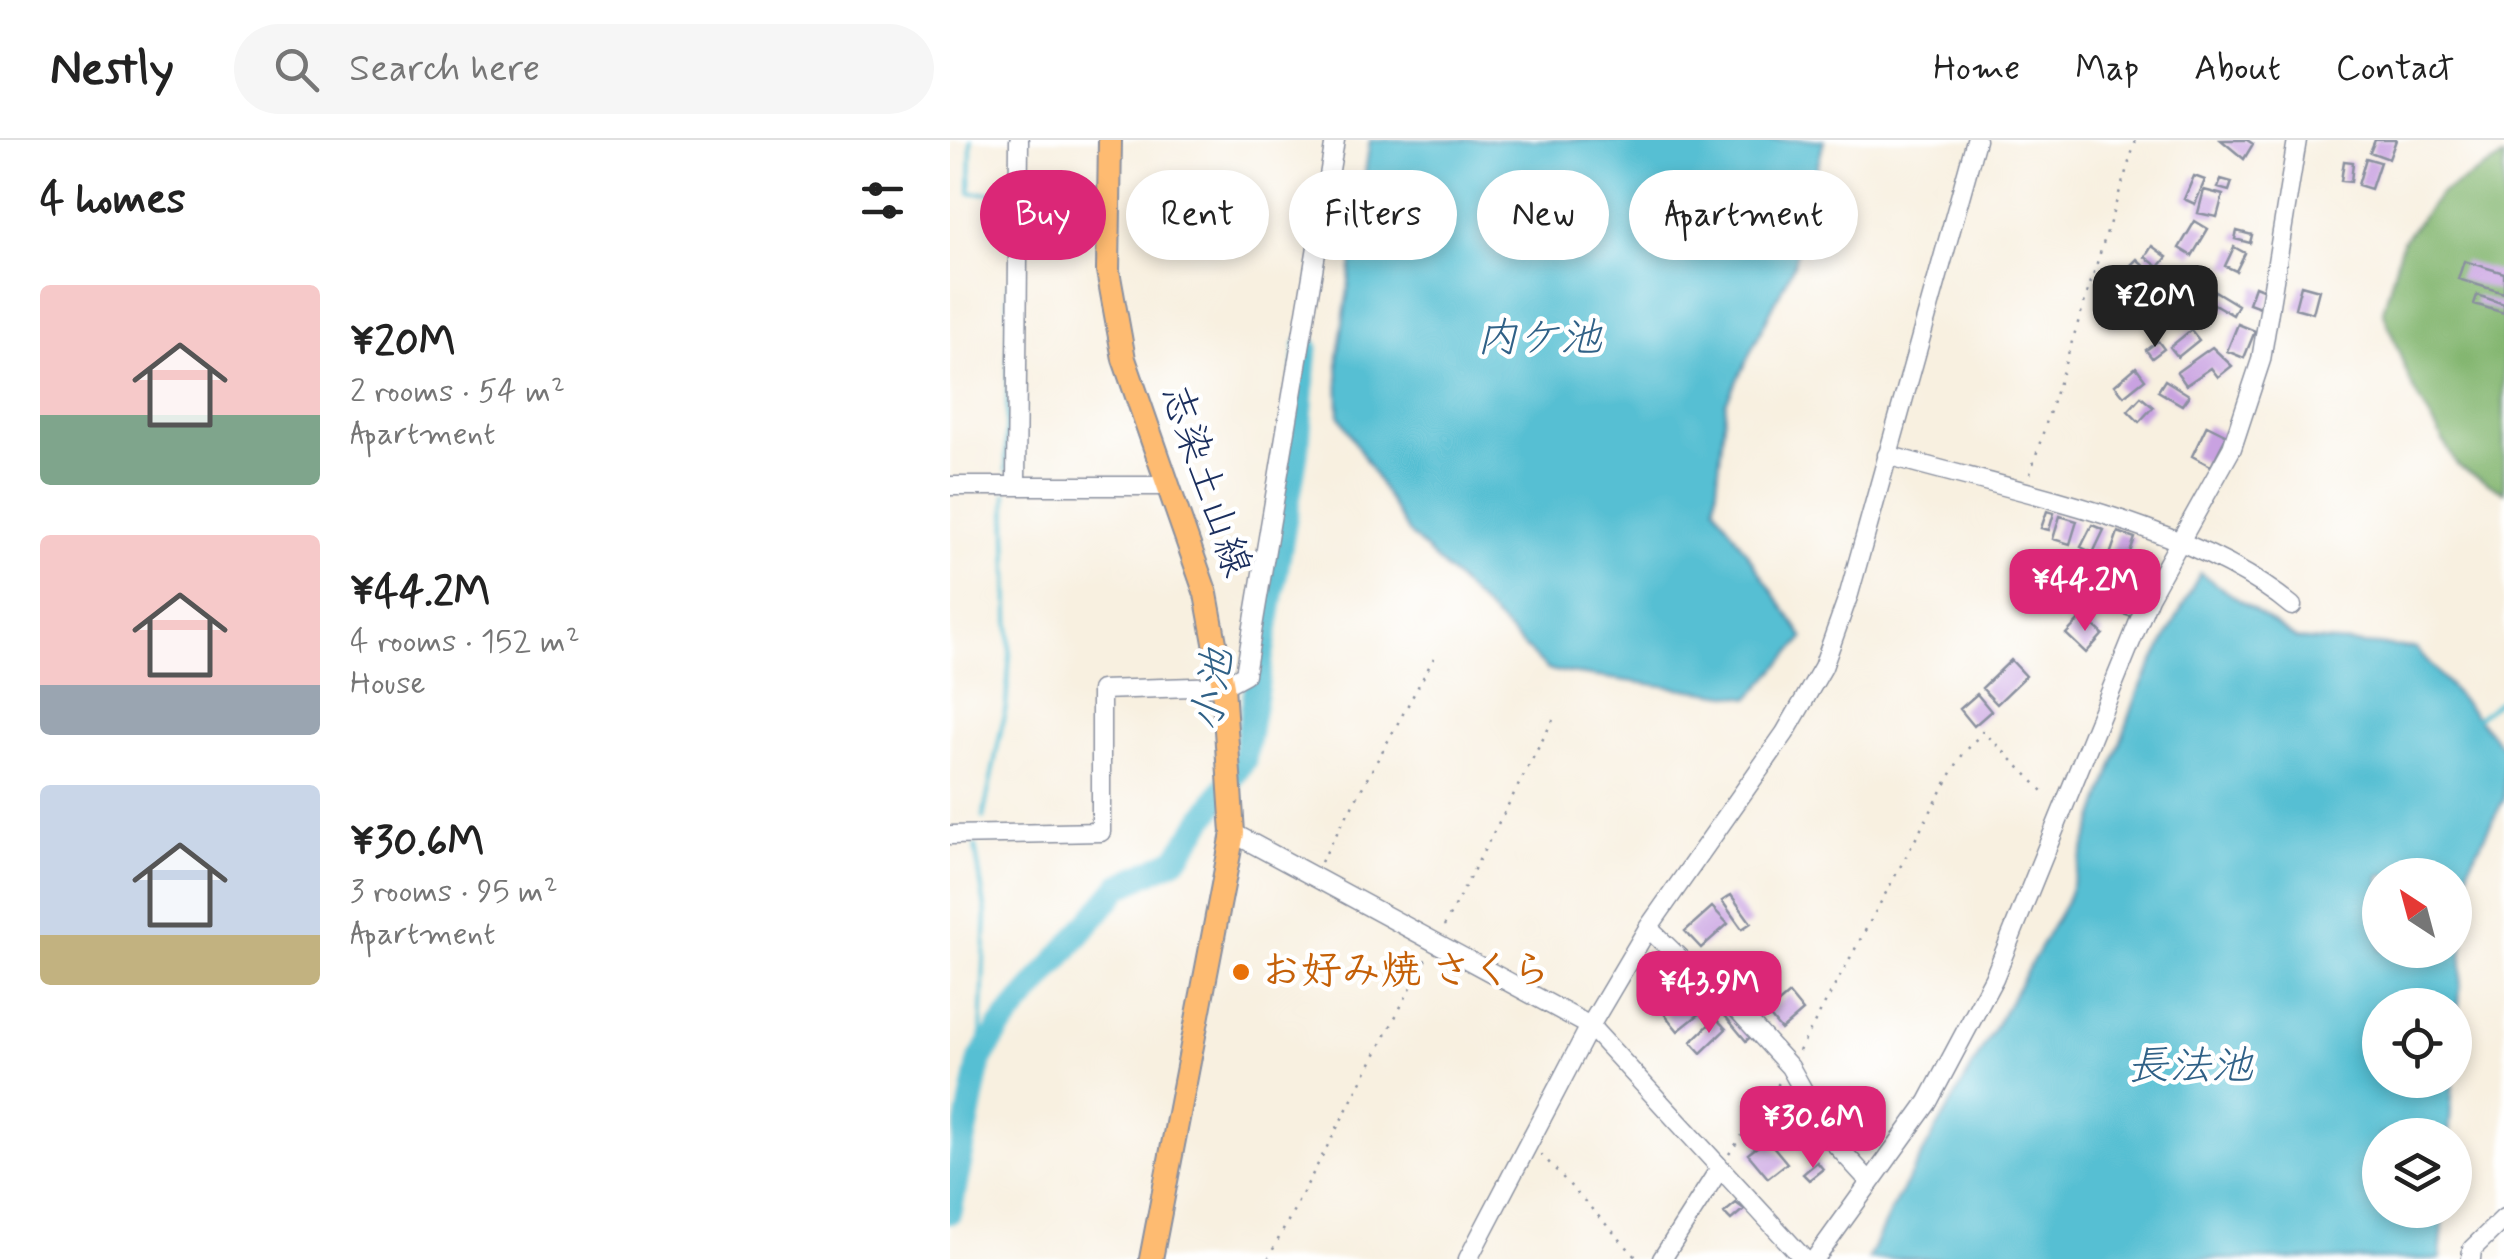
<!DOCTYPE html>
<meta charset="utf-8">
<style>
body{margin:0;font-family:Mynerve,"Klee One",sans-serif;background:#f6f6f6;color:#222;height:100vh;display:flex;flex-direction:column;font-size:38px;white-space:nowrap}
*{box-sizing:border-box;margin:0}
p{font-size:32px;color:#767676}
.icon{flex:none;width:55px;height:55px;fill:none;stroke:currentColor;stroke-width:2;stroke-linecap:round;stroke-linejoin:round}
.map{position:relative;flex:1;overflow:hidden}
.sheet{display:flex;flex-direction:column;background:#fff;width:950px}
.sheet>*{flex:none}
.banner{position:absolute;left:30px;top:30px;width:950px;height:90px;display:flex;gap:20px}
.needle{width:65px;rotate:324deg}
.buttons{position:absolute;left:1412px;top:718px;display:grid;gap:20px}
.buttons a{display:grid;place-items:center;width:110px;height:110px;border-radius:50%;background:#fff;box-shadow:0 5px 15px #0003;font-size:50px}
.price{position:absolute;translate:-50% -85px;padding:0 22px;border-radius:20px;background:#db2777;color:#fff;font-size:32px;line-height:65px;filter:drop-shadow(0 2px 5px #0008)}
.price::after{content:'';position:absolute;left:50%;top:60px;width:30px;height:22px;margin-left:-15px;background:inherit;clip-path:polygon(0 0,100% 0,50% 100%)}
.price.on{background:#222;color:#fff}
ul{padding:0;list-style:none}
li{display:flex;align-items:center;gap:30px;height:250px;padding:0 40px}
li span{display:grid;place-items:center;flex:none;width:280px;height:200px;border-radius:10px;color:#555}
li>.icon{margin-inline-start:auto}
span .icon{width:120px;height:120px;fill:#fffc;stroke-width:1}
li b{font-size:42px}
h2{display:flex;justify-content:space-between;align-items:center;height:120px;padding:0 40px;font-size:42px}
.pill{padding:0 35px;border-radius:45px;background:#fff;box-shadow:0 5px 15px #0003;font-size:35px;line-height:90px}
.pill.on{background:#db2777;color:#fff}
header{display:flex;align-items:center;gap:60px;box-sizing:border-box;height:140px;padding:0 50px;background:#fff;border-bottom:2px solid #e0e0e0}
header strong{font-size:48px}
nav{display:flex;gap:55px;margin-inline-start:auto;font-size:35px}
.search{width:700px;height:90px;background:#f6f6f6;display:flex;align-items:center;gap:25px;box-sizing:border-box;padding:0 35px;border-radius:55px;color:#767676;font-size:38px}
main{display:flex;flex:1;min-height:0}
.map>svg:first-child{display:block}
.forest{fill:#83b670;stroke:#4f7267;stroke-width:2.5}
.water{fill:#56bfd3;stroke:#387798;stroke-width:2.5;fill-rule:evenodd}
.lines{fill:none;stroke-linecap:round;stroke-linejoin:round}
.stream{stroke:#56bfd3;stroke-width:4}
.river{stroke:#56bfd3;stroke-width:25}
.building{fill:#c9a2e1}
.minor-casing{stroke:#8a909f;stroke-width:21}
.major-casing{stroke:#8a909f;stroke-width:26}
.path{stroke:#8a909f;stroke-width:2.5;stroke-dasharray:2.5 8;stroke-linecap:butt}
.minor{stroke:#fff;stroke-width:18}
.major{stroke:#febb71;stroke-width:22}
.food-dot{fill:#e8710a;stroke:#fff;stroke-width:4}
.labels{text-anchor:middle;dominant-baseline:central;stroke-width:9;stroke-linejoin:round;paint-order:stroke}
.street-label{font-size:40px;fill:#1b2f5e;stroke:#fff}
.food-label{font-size:40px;font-weight:bold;fill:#c56008;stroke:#fff;text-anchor:start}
.water-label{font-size:42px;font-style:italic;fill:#306187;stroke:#fff}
</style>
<header>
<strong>Nestly</strong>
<div class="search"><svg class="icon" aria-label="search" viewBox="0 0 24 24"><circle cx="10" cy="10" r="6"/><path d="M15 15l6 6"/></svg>Search here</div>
<nav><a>Home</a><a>Map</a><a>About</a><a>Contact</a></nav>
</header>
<main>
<section class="sheet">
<h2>4 homes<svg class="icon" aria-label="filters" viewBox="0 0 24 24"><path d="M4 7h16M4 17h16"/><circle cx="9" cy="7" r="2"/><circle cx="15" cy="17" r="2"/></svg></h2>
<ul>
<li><span style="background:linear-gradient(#f6c9c9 65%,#7fa58c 0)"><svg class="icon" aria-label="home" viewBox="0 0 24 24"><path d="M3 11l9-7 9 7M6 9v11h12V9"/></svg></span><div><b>¥20M</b><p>2 rooms · 54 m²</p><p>Apartment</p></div></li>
<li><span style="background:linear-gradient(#f6c9c9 75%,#9aa5b1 0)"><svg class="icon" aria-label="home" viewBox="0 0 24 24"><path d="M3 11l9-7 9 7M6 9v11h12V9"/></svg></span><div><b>¥44.2M</b><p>4 rooms · 152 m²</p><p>House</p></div></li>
<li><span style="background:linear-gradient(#c9d6e8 75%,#c2b280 0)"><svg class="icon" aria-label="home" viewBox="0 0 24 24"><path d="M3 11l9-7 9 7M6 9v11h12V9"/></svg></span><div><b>¥30.6M</b><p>3 rooms · 95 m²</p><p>Apartment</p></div></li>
</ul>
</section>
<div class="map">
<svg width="1554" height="1119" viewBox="0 0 1554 1119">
<rect width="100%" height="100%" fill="#fff"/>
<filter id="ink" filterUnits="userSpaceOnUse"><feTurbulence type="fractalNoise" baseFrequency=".01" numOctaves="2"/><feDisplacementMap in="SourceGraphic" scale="20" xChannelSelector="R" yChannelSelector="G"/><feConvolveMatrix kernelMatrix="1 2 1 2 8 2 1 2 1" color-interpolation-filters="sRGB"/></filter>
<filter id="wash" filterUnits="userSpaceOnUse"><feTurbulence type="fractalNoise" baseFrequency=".0048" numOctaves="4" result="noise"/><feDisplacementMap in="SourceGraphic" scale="40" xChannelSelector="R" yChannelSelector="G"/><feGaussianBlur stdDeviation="2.25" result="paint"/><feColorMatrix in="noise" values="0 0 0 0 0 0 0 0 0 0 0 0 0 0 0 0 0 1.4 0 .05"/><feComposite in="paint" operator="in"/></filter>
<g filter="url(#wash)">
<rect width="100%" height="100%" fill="#f8f0e0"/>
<path class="forest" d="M 1554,17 L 1554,352 L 1507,325 L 1461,244 L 1433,171 L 1452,102 L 1490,54 Z"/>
<path class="water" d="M 420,0 L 874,0 L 844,124 L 776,262 L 765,366 L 854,498 L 800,558 L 598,530 L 458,392 L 389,275 L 388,217 Z
M 1250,433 L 1346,499 L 1466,508 L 1554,609 L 1554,659 L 1519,726 L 1505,918 L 1505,865 L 1430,865 L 1430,940 L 1503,940 L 1499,995 L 1430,995 L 1430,1070 L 1494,1070 L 1490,1119 L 918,1119 L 943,1066 L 1116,762 L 1188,552 ZM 1430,735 L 1505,735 L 1505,810 L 1430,810 Z"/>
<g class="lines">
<path class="stream" d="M 21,0 L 20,53 L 60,53
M 56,330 L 59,143
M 1526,579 L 1554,557
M 33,678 L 56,566 L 60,512 L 56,354
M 25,706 L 36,774 L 30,920"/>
<path class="river" d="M 0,1072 L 30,920 L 49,889 L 170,746 L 226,719 L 294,620 L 348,302 L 356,207"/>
</g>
<g id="blocks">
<path class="building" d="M 1271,0 L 1297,0 L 1303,4 L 1294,19 Z
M 1425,0 L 1446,0 L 1439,19 L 1420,12 Z
M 1416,18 L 1430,22 L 1421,49 L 1408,45 Z
M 1394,21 L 1403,22 L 1401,42 L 1391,41 Z
M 1244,36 L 1255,40 L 1245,64 L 1234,59 Z
M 1271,39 L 1282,42 L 1279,51 L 1268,48 Z
M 1254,50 L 1273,55 L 1267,77 L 1248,73 Z
M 1245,81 L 1258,89 L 1242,116 L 1229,108 Z
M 1287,91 L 1302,95 L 1300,103 L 1285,99 Z
M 1202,106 L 1217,117 L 1209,127 L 1195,117 Z
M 1284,107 L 1295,113 L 1286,131 L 1275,126 Z
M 1187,119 L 1200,131 L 1184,148 L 1171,135 Z
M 1514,121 L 1554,133 L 1554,153 L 1508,139 Z
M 1250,132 L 1259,137 L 1246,160 L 1238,156 Z
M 1168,144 L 1188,163 L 1175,178 L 1155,158 Z
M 1351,145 L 1369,150 L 1363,173 L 1345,168 Z
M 1305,146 L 1322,153 L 1315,169 L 1299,163 Z
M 1265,151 L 1288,165 L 1283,175 L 1259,161 Z
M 1527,155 L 1554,164 L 1554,173 L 1524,164 Z
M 1288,184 L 1305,191 L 1294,218 L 1277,211 Z
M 1241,190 L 1249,200 L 1228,217 L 1220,207 Z
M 1208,201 L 1214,209 L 1202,218 L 1196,210 Z
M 1262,207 L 1282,226 L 1268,237 L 1261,228 L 1236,245 L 1227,232 Z
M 1186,227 L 1195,239 L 1174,256 L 1165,245 Z
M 1215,240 L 1239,255 L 1232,265 L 1208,251 Z
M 1191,257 L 1203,267 L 1189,282 L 1178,271 Z
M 1257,285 L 1277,295 L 1261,326 L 1242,316 Z
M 1097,371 L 1104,373 L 1099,390 L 1091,388 Z
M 1110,376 L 1127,381 L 1120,404 L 1103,399 Z
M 1142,385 L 1154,390 L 1143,413 L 1131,407 Z
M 1168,392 L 1185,398 L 1177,421 L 1160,415 Z
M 1181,442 L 1194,447 L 1182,477 L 1170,473 Z
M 1133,476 L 1153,494 L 1136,513 L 1116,494 Z
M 1061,520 L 1076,536 L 1047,564 L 1032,548 Z
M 1027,554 L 1041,571 L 1024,586 L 1010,569 Z
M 781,755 L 801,783 L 792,789 L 772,761 Z
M 762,767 L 778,784 L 751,808 L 735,791 Z
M 757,840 L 772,856 L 728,891 L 715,875 Z
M 839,854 L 853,871 L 831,890 L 817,873 Z
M 780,863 L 806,892 L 796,901 L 771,871 Z
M 766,878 L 776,889 L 751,913 L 741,902 Z
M 817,999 L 837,1023 L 818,1038 L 798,1014 Z
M 867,1022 L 873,1029 L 859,1040 L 853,1034 Z
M 786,1063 L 794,1069 L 781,1080 L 774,1073 Z"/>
</g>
</g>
<g filter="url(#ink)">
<use href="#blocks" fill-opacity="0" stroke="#8a909f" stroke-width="2.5"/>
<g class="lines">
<defs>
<path id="minor" d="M 937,315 C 1062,351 1243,383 1342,466
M 66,344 L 69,0
M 0,346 L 218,346
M 283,693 L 640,886 L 854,1119
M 0,695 L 151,692 L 151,550 L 273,546 L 295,534 L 385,0
M 698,788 L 741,829 L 757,836 L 840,927 L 879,997 L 920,1042
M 518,1119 L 640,886 L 698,788 L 835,593 L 873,527 L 899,454 L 1026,0
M 712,1119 L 770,1028
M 865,1119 L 978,962 L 1044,838 L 1199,457 L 1282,308 L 1311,220 L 1347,0
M 1521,1119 L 1522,1109 L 1554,1078"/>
<path id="major" d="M 160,0 L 158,131 L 174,219 L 256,454 L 273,546 L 283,693 L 201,1119"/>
</defs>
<use href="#minor" class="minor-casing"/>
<use href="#major" class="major-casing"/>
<path class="path" d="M 1080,334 L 1186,0
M 371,722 L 485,516
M 494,786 L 603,580
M 849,911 L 1010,618 L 1033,591 L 1098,656
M 591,1014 L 688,1119
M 779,1014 L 829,943
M 318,1119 L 478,815"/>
<use href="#minor" class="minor"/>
<use href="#major" class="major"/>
</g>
</g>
<circle class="food-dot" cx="291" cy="832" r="10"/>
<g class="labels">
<g class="street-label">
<text transform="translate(255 341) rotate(71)">志染土山線</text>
</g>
<g class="food-label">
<text x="311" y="832">お好み焼 さくら</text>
</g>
<g class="water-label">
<text x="589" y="199">内ケ池</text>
<text transform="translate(264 551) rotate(-81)">小池</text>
<text x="1240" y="927">長法池</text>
</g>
</g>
</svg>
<div class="buttons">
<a><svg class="needle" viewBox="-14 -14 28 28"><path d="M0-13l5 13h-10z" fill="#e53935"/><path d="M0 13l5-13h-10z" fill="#767676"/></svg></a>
<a><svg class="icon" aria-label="locate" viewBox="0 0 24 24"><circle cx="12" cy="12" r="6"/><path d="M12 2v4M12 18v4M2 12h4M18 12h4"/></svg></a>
<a><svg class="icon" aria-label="layers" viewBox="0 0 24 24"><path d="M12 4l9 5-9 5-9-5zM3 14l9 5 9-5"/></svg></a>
</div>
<b class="price on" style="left:1205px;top:210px">¥20M</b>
<b class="price" style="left:1135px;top:494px">¥44.2M</b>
<b class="price" style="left:759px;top:896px">¥43.9M</b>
<b class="price" style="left:863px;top:1031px">¥30.6M</b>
<div class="banner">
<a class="pill on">Buy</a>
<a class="pill">Rent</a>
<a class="pill">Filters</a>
<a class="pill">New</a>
<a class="pill">Apartment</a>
</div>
</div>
</main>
